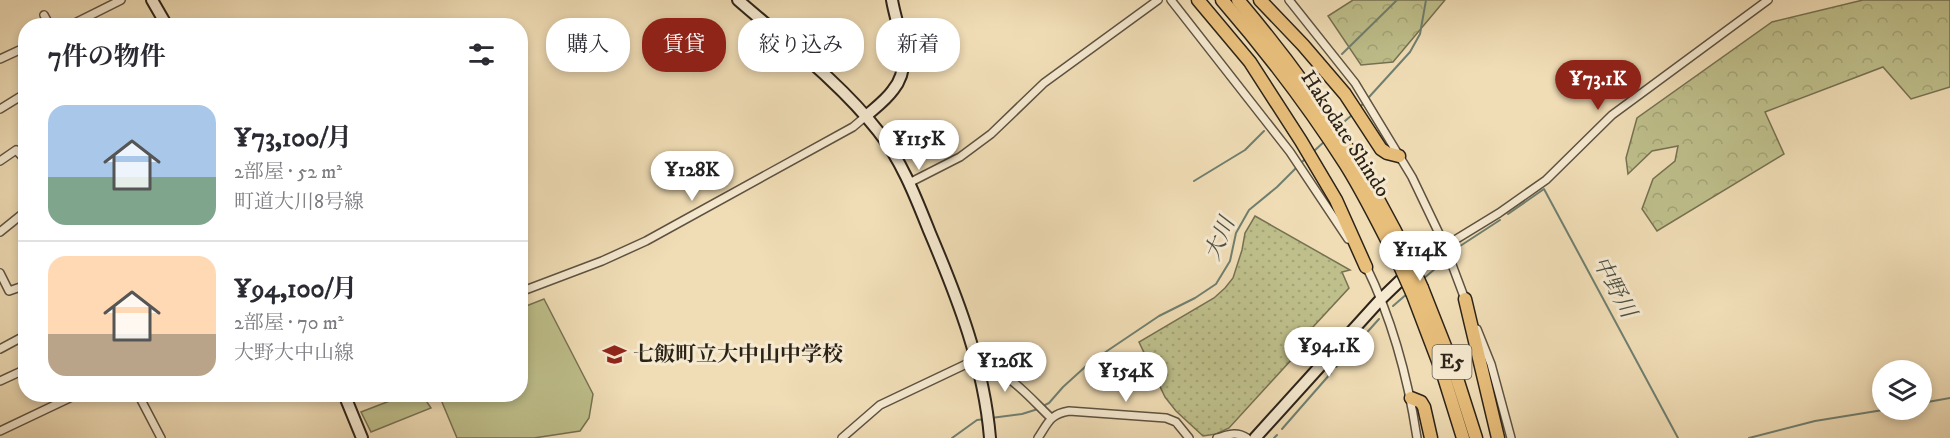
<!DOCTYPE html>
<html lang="ja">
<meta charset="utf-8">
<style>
body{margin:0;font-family:"IM FELL DW Pica","Noto Serif JP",serif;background:#f7f7f7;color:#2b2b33;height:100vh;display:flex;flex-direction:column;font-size:22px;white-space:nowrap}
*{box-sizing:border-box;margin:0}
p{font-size:20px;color:#7c7c81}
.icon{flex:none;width:33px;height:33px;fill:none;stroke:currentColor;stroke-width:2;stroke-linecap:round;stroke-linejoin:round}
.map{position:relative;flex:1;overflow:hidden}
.drawer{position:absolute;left:18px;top:18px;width:510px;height:384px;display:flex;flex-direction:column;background:#fff;border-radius:24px;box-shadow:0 3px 9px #0003}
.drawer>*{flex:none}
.guide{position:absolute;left:546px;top:18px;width:570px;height:54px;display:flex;gap:12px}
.controls{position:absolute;left:1872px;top:360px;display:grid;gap:12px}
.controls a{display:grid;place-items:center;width:60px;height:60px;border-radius:50%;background:#fff;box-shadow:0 3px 9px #0003;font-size:30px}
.price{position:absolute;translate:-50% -51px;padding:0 14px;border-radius:21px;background:#fff;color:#222;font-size:20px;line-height:39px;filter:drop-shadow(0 2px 3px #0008)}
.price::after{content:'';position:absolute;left:50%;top:36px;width:18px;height:14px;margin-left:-9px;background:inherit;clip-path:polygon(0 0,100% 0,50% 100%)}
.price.on{background:#8f2418;color:#fff}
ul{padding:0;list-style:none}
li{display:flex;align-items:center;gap:18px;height:150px;padding:0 30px}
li+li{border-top:2px solid #e1e1e2}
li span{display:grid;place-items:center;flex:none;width:168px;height:120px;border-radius:18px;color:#555}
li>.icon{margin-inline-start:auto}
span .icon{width:72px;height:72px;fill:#fffc;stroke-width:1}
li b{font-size:26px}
h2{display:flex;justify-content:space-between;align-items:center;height:72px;padding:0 30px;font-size:26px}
.pill{padding:0 21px;border-radius:24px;background:#fff;box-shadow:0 3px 9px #0003;font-size:21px;line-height:54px}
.pill.on{background:#8f2418;color:#fff}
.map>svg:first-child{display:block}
.grass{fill:url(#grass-dots);stroke:#757152;stroke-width:1.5}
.forest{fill:url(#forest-crowns);stroke:#757152;stroke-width:1.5}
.pitch{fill:#bebf8b;stroke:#757152;stroke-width:1.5}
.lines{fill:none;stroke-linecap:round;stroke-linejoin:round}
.stream{stroke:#6f7f70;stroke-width:2}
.street-casing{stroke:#5d5240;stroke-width:10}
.secondary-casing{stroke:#2c2318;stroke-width:14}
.highway-casing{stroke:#2c2318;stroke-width:15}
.street{stroke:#f5e9d0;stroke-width:7}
.secondary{stroke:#f5e9d0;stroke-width:10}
.highway{stroke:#e8be7b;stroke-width:12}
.highway-bridge-casing{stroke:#2c2318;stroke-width:15;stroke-linecap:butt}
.highway-bridge{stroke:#e8be7b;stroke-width:12}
.labels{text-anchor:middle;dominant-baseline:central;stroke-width:6;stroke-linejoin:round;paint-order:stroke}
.shield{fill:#f5e9d0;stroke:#685e4f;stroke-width:1.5}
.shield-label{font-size:20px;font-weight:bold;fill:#2c2318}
.street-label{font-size:21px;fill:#2c2318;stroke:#f5e9d0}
.poi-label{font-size:21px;font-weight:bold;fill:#2c2318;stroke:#f5e9d0;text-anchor:start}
.water-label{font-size:22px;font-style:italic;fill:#4d5144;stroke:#f5e9d0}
</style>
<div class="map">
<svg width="1950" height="438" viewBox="0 0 1950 438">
<defs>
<pattern id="grass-dots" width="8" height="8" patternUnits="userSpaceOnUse" patternTransform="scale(1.5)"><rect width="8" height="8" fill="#bebf8b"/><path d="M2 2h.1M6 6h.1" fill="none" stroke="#a3a477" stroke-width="1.8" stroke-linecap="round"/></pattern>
<pattern id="forest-crowns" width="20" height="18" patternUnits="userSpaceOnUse" patternTransform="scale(1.5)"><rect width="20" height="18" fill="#bebf8b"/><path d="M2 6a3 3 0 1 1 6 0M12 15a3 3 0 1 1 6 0" fill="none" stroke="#a3a477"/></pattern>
</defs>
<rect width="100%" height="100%" fill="#f0ddb6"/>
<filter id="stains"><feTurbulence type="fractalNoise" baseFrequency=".00333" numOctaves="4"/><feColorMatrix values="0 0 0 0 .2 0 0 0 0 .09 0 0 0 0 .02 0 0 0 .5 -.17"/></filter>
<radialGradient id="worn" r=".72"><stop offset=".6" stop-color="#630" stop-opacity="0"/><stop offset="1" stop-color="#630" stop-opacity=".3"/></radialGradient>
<path class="grass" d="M 1255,216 L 1350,270 L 1342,272 L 1349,288 L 1300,341 L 1292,359 L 1229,428 L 1216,434 L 1203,436 L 1176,411 L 1165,397 L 1139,342 L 1214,298 L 1225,288 L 1233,278 L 1242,250 L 1245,233 Z"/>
<path class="forest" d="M 1353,0 L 1445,0 L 1393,62 L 1361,65 L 1328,16 Z
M 1863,0 L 1950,0 L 1950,87 L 1911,99 L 1883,67 L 1765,112 L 1784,154 L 1657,231 L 1642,209 L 1653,179 L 1675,161 L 1678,146 L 1652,151 L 1628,174 L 1626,158 L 1637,118 L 1772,22 Z"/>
<path class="pitch" d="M 544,299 L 593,394 L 589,418 L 580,431 L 534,438 L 457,438 L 439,395 L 520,394 L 521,308 Z
M 405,395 L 415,398 L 423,396 L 431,408 L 371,432 L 361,412 Z"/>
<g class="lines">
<path class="stream" d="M 1342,54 L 1397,0
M 1360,107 L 1410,52 L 1420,34 L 1426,0
M 1338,127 L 1352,115
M 1313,152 L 1326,140
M 1194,181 L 1245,150 L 1264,131
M 1508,214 L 1544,189 L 1678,438
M 1454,250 L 1500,220
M 1423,279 L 1442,263
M 1393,306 L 1408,293
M 1336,367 L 1379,319
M 1922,403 L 1950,398
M 1043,406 L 1049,403 L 1063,387 L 1085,367 L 1107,351 L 1159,316 L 1195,298 L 1216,284 L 1230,261 L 1236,233 L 1249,210 L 1277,187 L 1306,158
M 991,418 L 1022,414 L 1038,409
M 1282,429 L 1331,373
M 952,438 L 977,420 L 985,419
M 1274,438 L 1277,435
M 1749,438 L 1815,421 L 1883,410"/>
<defs>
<path id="street" d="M 1171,0 L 1290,152 L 1348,239
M 1289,0 L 1355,83 L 1412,177 L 1445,246 L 1466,302
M 44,15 L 50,26
M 69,26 L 121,0
M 0,59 L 26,47
M 0,109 L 26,93
M 0,161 L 16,150 L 26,161
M 909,183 L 960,157 L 991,134 L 1044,83 L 1158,0
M 0,232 L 26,211
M 1445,246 L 1499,213 L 1546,180 L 1612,115 L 1768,0
M 1366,266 C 1393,321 1408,378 1417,438
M 0,273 L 9,291 L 26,285
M 520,292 L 602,261 L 646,241 L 853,127 L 866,116
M 1477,329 L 1491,364 L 1511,438
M 0,349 L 26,335
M 979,366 C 1008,370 1030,398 1051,418
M 0,381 L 26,369
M 53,394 L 57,404
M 138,394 L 161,438
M 0,431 L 78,394
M 842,438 L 880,405 L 977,359
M 1038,438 C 1048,423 1050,414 1069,411 L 1166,418 L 1176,422 L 1189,438
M 1217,438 C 1228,435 1236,431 1247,438"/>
<path id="secondary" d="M 152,0 L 167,26
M 738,0 C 786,42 839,81 878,131 C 902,161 916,198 930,233 C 958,299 984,366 990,438
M 866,116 C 875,108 886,100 893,90 C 915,63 897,30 892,0
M 344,394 L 362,438
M 1255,438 L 1381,299 L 1408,273 L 1445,246"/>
<path id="highway" d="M 1198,0 L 1250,62 L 1301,141 L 1336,200 L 1366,267
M 1222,0 C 1267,52 1309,107 1346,165 C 1366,197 1383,232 1400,266
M 1238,0 C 1306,80 1364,165 1409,259
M 1260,0 L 1303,45 L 1345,94 L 1381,149 L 1387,153 L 1399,156
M 1422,288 L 1454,369 L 1476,438
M 1413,295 L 1443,374 L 1463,438
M 1465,299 L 1498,438
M 1411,398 L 1421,402 L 1424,407 L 1431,438"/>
</defs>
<use href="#street" class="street-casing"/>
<use href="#secondary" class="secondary-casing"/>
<use href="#highway" class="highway-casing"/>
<use href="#street" class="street"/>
<use href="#secondary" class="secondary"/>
<use href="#highway" class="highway"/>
<defs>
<path id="highway-bridge" d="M 1409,259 L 1422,288
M 1400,266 L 1413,295"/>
</defs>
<use href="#highway-bridge" class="highway-bridge-casing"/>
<use href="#highway-bridge" class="highway-bridge"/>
</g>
<defs>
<symbol id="school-bare" viewBox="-9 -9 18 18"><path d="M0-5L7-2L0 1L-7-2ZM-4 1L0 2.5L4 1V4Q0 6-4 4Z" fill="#8f2418" stroke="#f5e9d0" stroke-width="2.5" paint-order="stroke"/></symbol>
</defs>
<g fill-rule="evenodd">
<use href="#school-bare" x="598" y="338" width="33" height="33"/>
</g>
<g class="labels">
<rect class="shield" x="1432.5" y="345" width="39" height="34" rx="4.5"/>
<g class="shield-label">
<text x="1452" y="362">E5</text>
</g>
<g class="street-label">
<text transform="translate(1345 134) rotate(57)">Hakodate Shindo</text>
</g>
<g class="poi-label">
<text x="633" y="355">七飯町立大中山中学校</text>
</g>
<g class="water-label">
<text transform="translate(1220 239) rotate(-67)">大川</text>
<text transform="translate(1614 287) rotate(62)">中野川</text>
</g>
</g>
<rect width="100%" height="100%" filter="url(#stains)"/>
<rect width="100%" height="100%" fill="url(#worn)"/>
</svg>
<div class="controls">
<a><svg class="icon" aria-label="layers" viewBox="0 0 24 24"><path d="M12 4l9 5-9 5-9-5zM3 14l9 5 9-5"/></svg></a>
</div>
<b class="price on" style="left:1598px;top:111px">¥73.1K</b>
<b class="price" style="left:919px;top:171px">¥115K</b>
<b class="price" style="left:692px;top:202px">¥128K</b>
<b class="price" style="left:1420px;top:282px">¥114K</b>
<b class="price" style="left:1329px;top:378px">¥94.1K</b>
<b class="price" style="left:1005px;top:393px">¥126K</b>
<b class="price" style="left:1126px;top:403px">¥154K</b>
<div class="guide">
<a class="pill">購入</a>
<a class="pill on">賃貸</a>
<a class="pill">絞り込み</a>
<a class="pill">新着</a>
</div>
<section class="drawer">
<h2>7件の物件<svg class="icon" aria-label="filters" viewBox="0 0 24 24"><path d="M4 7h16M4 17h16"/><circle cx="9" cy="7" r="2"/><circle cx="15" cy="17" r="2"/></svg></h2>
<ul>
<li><span style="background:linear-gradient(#a9c7e8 60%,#7fa58c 0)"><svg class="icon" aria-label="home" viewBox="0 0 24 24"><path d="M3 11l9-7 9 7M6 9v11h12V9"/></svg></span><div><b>¥73,100/月</b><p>2部屋 · 52 m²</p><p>町道大川8号線</p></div></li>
<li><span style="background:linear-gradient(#ffd9b3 65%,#b9a48a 0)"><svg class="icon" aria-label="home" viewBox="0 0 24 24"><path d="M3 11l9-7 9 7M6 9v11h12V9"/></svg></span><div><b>¥94,100/月</b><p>2部屋 · 70 m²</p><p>大野大中山線</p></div></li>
</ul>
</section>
</div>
